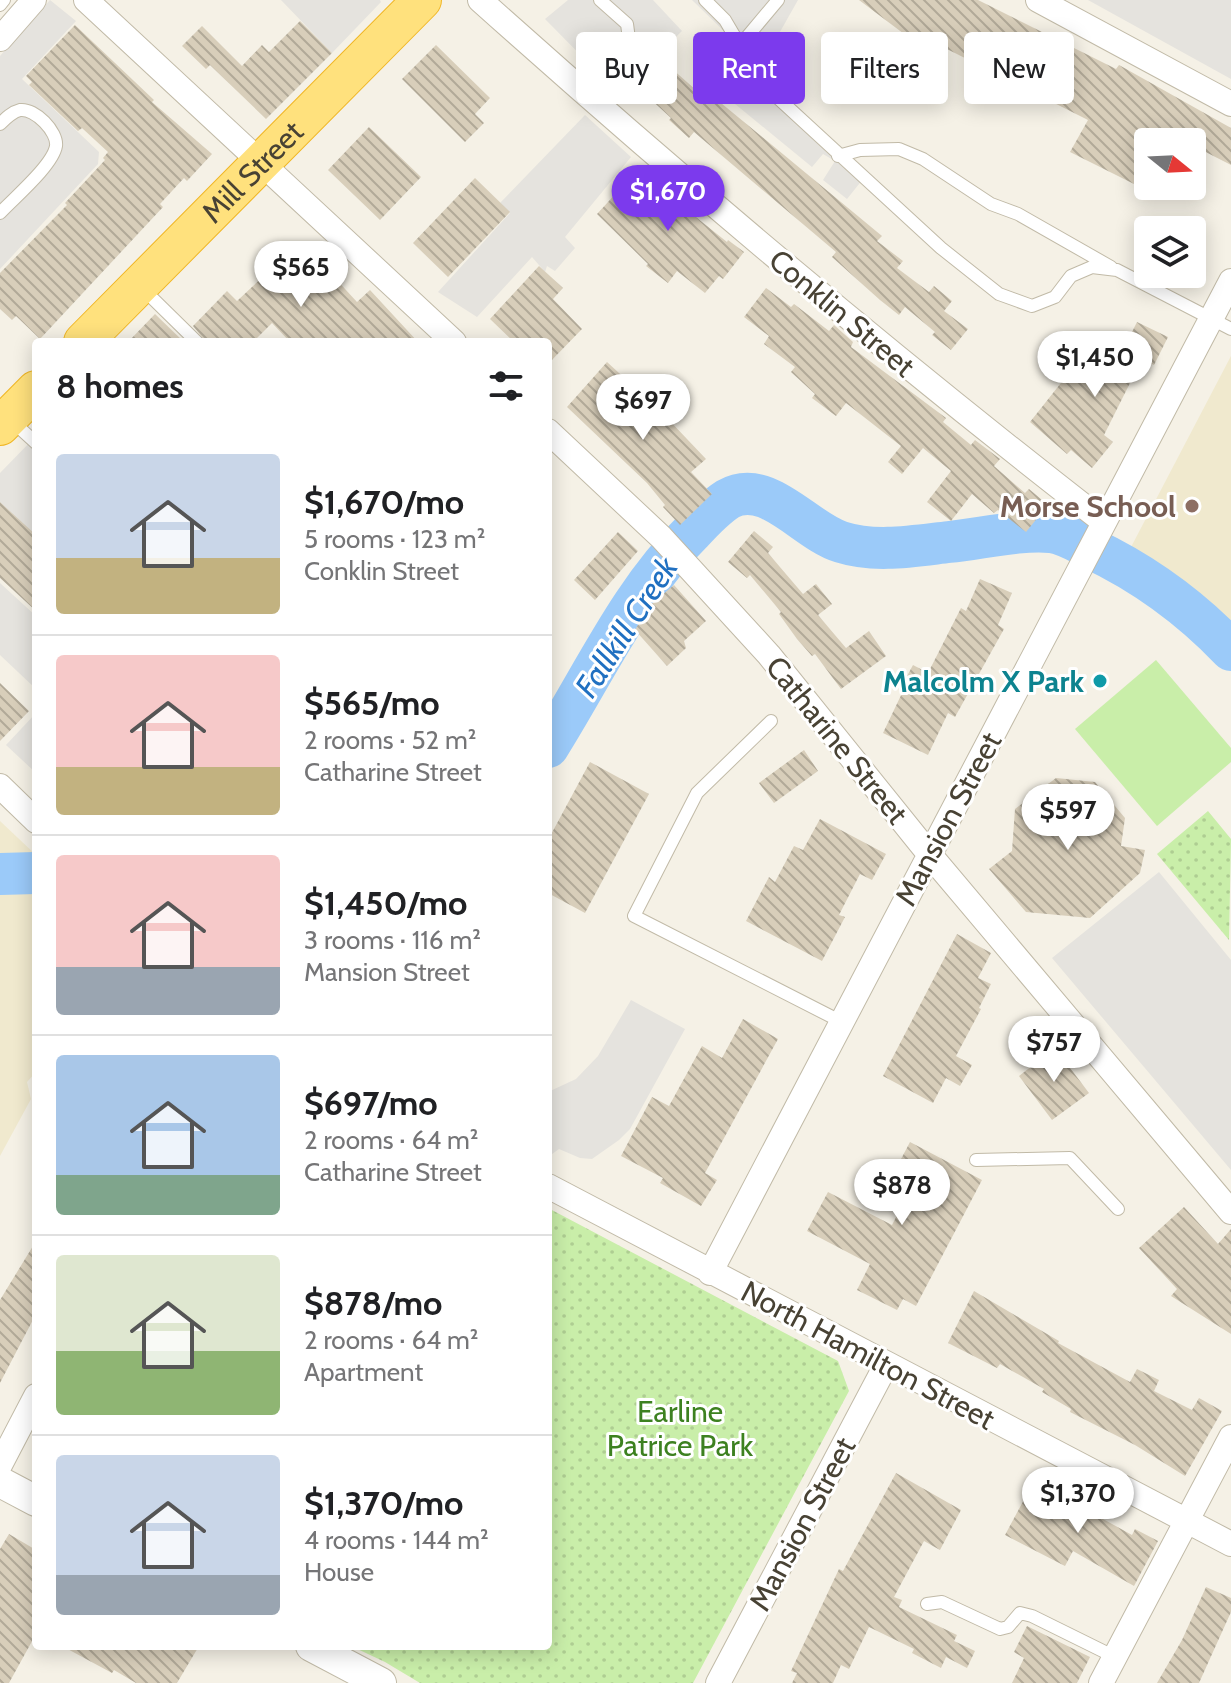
<!DOCTYPE html>
<meta charset="utf-8">
<style>
body{margin:0;font-family:Cabin,sans-serif;background:#f2f2f2;color:#202124;height:100vh;display:flex;flex-direction:column;font-size:30px;white-space:nowrap}
*{box-sizing:border-box;margin:0}
p{font-size:26px;color:#757577}
.icon{flex:none;width:44px;height:44px;fill:none;stroke:currentColor;stroke-width:2;stroke-linecap:round;stroke-linejoin:round}
.map{position:relative;flex:1;overflow:hidden}
.panel{position:absolute;left:32px;top:338px;width:520px;height:1312px;display:flex;flex-direction:column;background:#fff;border-radius:8px;box-shadow:0 4px 20px #0003}
.panel>*{flex:none}
.top-card{position:absolute;left:576px;top:32px;width:534px;height:72px;display:flex;gap:16px}
.needle{width:52px;rotate:108deg}
.fabs{position:absolute;left:1134px;top:128px;display:grid;gap:16px}
.fabs a{display:grid;place-items:center;width:72px;height:72px;border-radius:8px;background:#fff;box-shadow:0 4px 20px #0003;font-size:40px}
.price{position:absolute;translate:-50% -68px;padding:0 18px;border-radius:28px;background:#fff;color:#222;font-size:26px;line-height:52px;filter:drop-shadow(0 2px 4px #0008)}
.price::after{content:'';position:absolute;left:50%;top:48px;width:24px;height:18px;margin-left:-12px;background:inherit;clip-path:polygon(0 0,100% 0,50% 100%)}
.price.active{background:#7c3aed;color:#fff}
ul{padding:0;list-style:none}
li{display:flex;align-items:center;gap:24px;height:200px;padding:0 24px}
li+li{border-top:2px solid #e0e0e0}
li span{display:grid;place-items:center;flex:none;width:224px;height:160px;border-radius:8px;color:#555}
li>.icon{margin-inline-start:auto}
span .icon{width:96px;height:96px;fill:#fffc;stroke-width:1}
li b{font-size:34px}
h2{display:flex;justify-content:space-between;align-items:center;height:96px;padding:0 24px;font-size:34px}
.pill{padding:0 28px;border-radius:8px;background:#fff;box-shadow:0 4px 20px #0003;font-size:28px;line-height:72px}
.pill.active{background:#7c3aed;color:#fff}
.map>svg:first-child{display:block}
.education{fill:#f0e9ce}
.grass{fill:url(#grass-dots)}
.garden{fill:#c9eea9}
.parking{fill:#e5e3de}
.lines{fill:none;stroke-linecap:round;stroke-linejoin:round}
.river{stroke:#9bcaf9;stroke-width:42}
.building{fill:url(#building-back-hatch)}
.service-casing{stroke:#c1baa7;stroke-width:14}
.minor-casing{stroke:#c1baa7;stroke-width:26}
.tertiary-casing{stroke:#c1baa7;stroke-width:32}
.trunk-casing{stroke:#f0b625;stroke-width:40}
.service{stroke:#fff;stroke-width:12}
.minor{stroke:#fff;stroke-width:24}
.tertiary{stroke:#fff;stroke-width:30}
.trunk{stroke:#ffe17d;stroke-width:38}
.education-dot{fill:#8d6e63;stroke:#fff;stroke-width:3}
.culture-dot{fill:#0f9aa8;stroke:#fff;stroke-width:3}
.labels{text-anchor:middle;dominant-baseline:central;stroke-width:6;stroke-linejoin:round;paint-order:stroke}
.street-label{font-size:30px;fill:#484234;stroke:#fff}
.education-label{font-size:30px;font-weight:bold;fill:#785e54;stroke:#fff;text-anchor:end}
.culture-label{font-size:30px;font-weight:bold;fill:#0d838f;stroke:#fff;text-anchor:end}
.park-label{font-size:30px;fill:#3d8120;stroke:#fff}
.water-label{font-size:32px;font-style:italic;fill:#2070c1;stroke:#fff}
</style>
<div class="map">
<svg width="1231" height="1683" viewBox="0 0 1231 1683">
<defs>
<pattern id="grass-dots" width="8" height="8" patternUnits="userSpaceOnUse" patternTransform="scale(2)"><rect width="8" height="8" fill="#c9eea9"/><path d="M2 2h.1M6 6h.1" fill="none" stroke="#aecd92" stroke-width="1.8" stroke-linecap="round"/></pattern>
<pattern id="building-back-hatch" width="6" height="6" patternUnits="userSpaceOnUse" patternTransform="scale(2)"><rect width="6" height="6" fill="#d8ceba"/><path d="M-1 5l2 2M0 0l6 6M5-1l2 2" fill="none" stroke="#b1a998"/></pattern>
</defs>
<rect width="100%" height="100%" fill="#f5f1e6"/>
<path class="education" d="M 1231,356 L 1231,634 L 1166,574 L 1130,549 Z
M 0,821 L 36,855 L 36,1072 L 27,1082 L 31,1099 L 0,1156 Z"/>
<path class="grass" d="M 1208,811 L 1231,839 L 1229,940 L 1157,854 Z
M 548,1208 L 838,1361 L 849,1391 L 693,1683 L 420,1683 L 385,1662 L 351,1646 L 548,1646 Z"/>
<path class="garden" d="M 1156,660 L 1231,748 L 1231,762 L 1157,826 L 1075,729 Z"/>
<path class="parking" d="M 50,0 L 76,21 L 22,79 L 99,152 L 98,164 L 0,269 L 0,56 Z
M 281,0 L 380,0 L 381,2 L 332,53 Z
M 568,0 L 653,0 L 682,31 L 618,93 L 545,19 Z
M 692,0 L 798,0 L 759,69 L 867,174 L 847,199 L 823,180 L 835,161 L 823,154 L 812,167 L 696,72 L 730,37 Z
M 1088,0 L 1231,0 L 1231,79 Z
M 585,115 L 631,157 L 565,237 L 575,248 L 555,271 L 547,266 L 545,272 L 532,257 L 477,317 L 438,292 L 510,213 L 500,203 Z
M 36,436 L 36,536 L 0,503 L 0,473 Z
M 0,583 L 36,616 L 36,689 L 0,655 Z
M 36,713 L 36,773 L 6,745 Z
M 1159,872 L 1231,960 L 1231,1170 L 1052,958 Z
M 631,1000 L 685,1029 L 630,1129 L 619,1140 L 592,1159 L 580,1158 L 559,1149 L 548,1157 L 548,1092 L 576,1079 L 598,1056 Z"/>
<g class="lines">
<path class="river" d="M 548,747 C 594,674 630,593 692,532 C 703,520 714,508 728,499 C 767,477 805,531 841,542 C 875,553 914,546 949,542 C 980,539 1020,529 1051,532 C 1065,534 1078,542 1090,548 C 1143,573 1190,607 1231,650
M 0,874 L 36,873"/>
</g>
<path class="building" d="M 859,0 L 978,0 L 1116,69 L 1119,65 L 1231,128 L 1231,165 L 1192,145 L 1192,142 L 1186,142 L 1165,131 L 1160,142 L 1148,142 L 1148,166 L 1138,186 L 1070,152 L 1088,120 L 939,45 L 932,55 Z
M 300,21 L 332,53 L 266,119 L 210,65 L 206,69 L 182,46 L 202,26 L 242,66 L 262,45 L 269,52 Z
M 75,25 L 154,100 L 152,102 L 212,154 L 187,181 L 184,178 L 160,204 L 163,207 L 40,339 L 16,316 L 12,320 L 0,309 L 0,273 L 67,205 L 65,203 L 105,160 L 103,158 L 108,152 L 82,128 L 78,131 L 29,85 L 32,82 L 26,76 Z
M 436,45 L 490,98 L 475,114 L 484,123 L 465,142 L 402,79 Z
M 853,49 L 874,64 L 855,91 L 834,77 Z
M 671,68 L 696,90 L 703,82 L 723,101 L 721,103 L 882,236 L 877,241 L 903,261 L 897,268 L 929,292 L 934,286 L 952,301 L 944,311 L 968,329 L 951,350 L 932,335 L 935,332 L 905,307 L 899,315 L 880,300 L 832,257 L 836,252 L 694,132 L 689,138 L 669,120 L 671,118 L 646,95 Z
M 369,127 L 421,177 L 380,220 L 328,170 Z
M 641,166 L 677,202 L 727,242 L 728,240 L 744,252 L 723,279 L 719,276 L 705,293 L 677,271 L 668,283 L 646,266 L 648,264 L 597,214 Z
M 475,178 L 510,212 L 448,277 L 413,243 Z
M 301,241 L 357,302 L 370,290 L 418,342 L 290,342 L 272,323 L 253,342 L 206,342 L 193,326 L 227,291 L 237,301 Z
M 539,266 L 563,288 L 553,299 L 582,329 L 548,364 L 548,342 L 514,342 L 490,319 Z
M 766,288 L 791,307 L 794,304 L 829,331 L 834,325 L 853,342 L 851,347 L 946,418 L 943,422 L 971,445 L 975,440 L 1000,459 L 994,466 L 1025,493 L 1029,489 L 1048,505 L 1026,532 L 998,510 L 994,513 L 972,494 L 951,521 L 927,502 L 951,471 L 923,448 L 902,474 L 888,462 L 901,446 L 846,403 L 836,416 L 812,398 L 815,394 L 791,372 L 795,367 L 764,344 L 769,336 L 744,317 Z
M 155,314 L 184,342 L 128,342 Z
M 1137,322 L 1168,337 L 1154,365 L 1142,359 L 1104,435 L 1113,442 L 1092,468 L 1071,450 L 1067,454 L 1030,422 L 1076,364 L 1093,378 L 1102,359 L 1115,366 Z
M 607,362 L 631,384 L 624,392 L 661,426 L 668,419 L 706,459 L 691,472 L 712,494 L 680,525 L 663,507 L 665,505 L 647,483 L 567,407 Z
M 0,502 L 36,535 L 36,611 L 0,578 Z
M 754,531 L 773,547 L 768,553 L 803,594 L 816,584 L 832,604 L 818,615 L 846,648 L 869,631 L 886,656 L 841,689 L 815,654 L 812,656 L 797,639 L 779,614 L 781,612 L 750,575 L 747,578 L 728,562 Z
M 618,532 L 638,551 L 595,600 L 574,580 Z
M 980,579 L 1012,593 L 998,625 L 1004,629 L 955,717 L 948,713 L 928,755 L 883,733 L 904,689 L 901,687 L 913,665 L 928,673 L 961,608 L 966,611 Z
M 674,585 L 706,621 L 684,641 L 686,648 L 667,666 L 635,630 L 649,606 Z
M 0,683 L 29,711 L 0,741 Z
M 804,750 L 818,771 L 774,803 L 759,783 Z
M 590,762 L 649,794 L 585,913 L 548,893 L 548,840 Z
M 1056,778 L 1095,782 L 1125,818 L 1121,846 L 1145,850 L 1140,873 L 1090,918 L 1026,912 L 989,869 L 1012,851 L 1015,809 Z
M 820,819 L 886,854 L 872,880 L 860,874 L 839,915 L 845,917 L 822,961 L 746,921 L 769,877 L 775,882 L 794,846 L 803,850 Z
M 957,934 L 991,953 L 978,978 L 991,984 L 979,1008 L 981,1009 L 956,1056 L 972,1065 L 960,1086 L 946,1078 L 933,1103 L 883,1076 Z
M 743,1019 L 778,1039 L 705,1173 L 717,1180 L 701,1206 L 660,1183 L 663,1178 L 621,1156 L 652,1097 L 669,1106 L 702,1046 L 722,1058 Z
M 1055,1048 L 1089,1093 L 1052,1120 L 1019,1076 Z
M 910,1142 L 982,1180 L 916,1306 L 903,1299 L 897,1310 L 857,1290 L 870,1264 L 807,1231 L 828,1192 L 892,1225 L 911,1188 L 891,1178 Z
M 1184,1207 L 1218,1244 L 1231,1229 L 1231,1334 L 1171,1296 L 1177,1289 L 1139,1248 Z
M 36,1241 L 36,1314 L 0,1383 L 0,1300 Z
M 974,1291 L 1059,1341 L 1058,1343 L 1130,1382 L 1137,1369 L 1159,1380 L 1154,1391 L 1192,1410 L 1199,1398 L 1222,1411 L 1185,1476 L 1135,1445 L 1070,1412 L 1071,1409 L 1042,1392 L 1044,1389 L 1000,1364 L 997,1368 L 948,1343 Z
M 896,1473 L 961,1510 L 940,1550 L 924,1541 L 894,1597 L 902,1600 L 899,1607 L 957,1635 L 954,1641 L 975,1651 L 967,1668 L 946,1657 L 941,1668 L 912,1653 L 914,1649 L 869,1627 L 849,1669 L 841,1665 L 833,1683 L 792,1683 L 797,1673 L 791,1671 L 839,1569 L 843,1571 Z
M 1034,1481 L 1132,1535 L 1135,1529 L 1158,1541 L 1134,1586 L 1073,1551 L 1065,1566 L 1005,1535 Z
M 9,1534 L 36,1550 L 36,1634 L 9,1683 L 0,1683 L 0,1549 Z
M 1206,1587 L 1231,1598 L 1231,1612 L 1199,1683 L 1157,1683 L 1182,1640 Z
M 1027,1626 L 1090,1657 L 1077,1683 L 1012,1683 L 1024,1658 L 1014,1652 Z
M 62,1646 L 199,1646 L 177,1683 L 136,1683 L 114,1670 L 112,1673 Z"/>
<g class="lines">
<defs>
<path id="service" d="M 705,0 L 725,20 L 758,76 L 779,99 L 941,248 L 999,294 L 1032,306 L 1055,297 L 1071,276 L 1092,267 L 1117,270 L 1231,329
M 0,5 L 4,0
M 741,44 L 778,0
M 583,92 L 629,39 L 627,24 L 600,0
M 0,124 C 6,118 12,112 20,110 C 35,108 58,132 56,146 C 53,165 14,198 0,213
M 838,156 L 860,150 L 899,149 L 923,159 L 991,204 L 1018,214 L 1111,267
M 142,288 L 197,342
M 12,421 L 36,443
M 771,721 L 697,793 L 634,916 L 842,1022
M 976,1160 L 1070,1158 L 1118,1209
M 927,1604 L 942,1602 L 1000,1629 L 1008,1627 L 1020,1613 L 1032,1616 L 1115,1657"/>
<path id="minor" d="M 86,0 L 454,342
M 480,0 C 683,182 889,355 1104,522
M 1038,0 L 1231,104
M 0,39 L 34,0
M 548,431 L 661,537 L 769,655 L 930,855 L 1231,1212
M 0,786 L 36,821
M 548,1186 L 1231,1544
M 710,1273 L 1231,281
M 0,1465 L 36,1396
M 718,1683 L 886,1365
M 1101,1683 L 1231,1437"/>
<path id="tertiary" d="M 0,1482 L 36,1501
M 311,1646 L 381,1683"/>
<g id="trunk">
<path id="s1" d="M 83,342 L 422,0"/>
<path d="M 0,426 L 36,390"/>
</g>
</defs>
<use href="#service" class="service-casing"/>
<use href="#minor" class="minor-casing"/>
<use href="#tertiary" class="tertiary-casing"/>
<use href="#trunk" class="trunk-casing"/>
<use href="#service" class="service"/>
<use href="#minor" class="minor"/>
<use href="#tertiary" class="tertiary"/>
<use href="#trunk" class="trunk"/>
</g>
<circle class="education-dot" cx="1192" cy="506" r="8"/>
<circle class="culture-dot" cx="1100" cy="681" r="8"/>
<g class="labels">
<g class="street-label">
<text stroke="none"><textPath href="#s1" startOffset="240">Mill Street</textPath></text>
<text transform="translate(842 313) rotate(40)">Conklin Street</text>
<text transform="translate(837 740) rotate(51)">Catharine Street</text>
<text transform="translate(948 819) rotate(-62)">Mansion Street</text>
<text transform="translate(868 1355) rotate(28)">North Hamilton Street</text>
<text transform="translate(802 1524) rotate(-62)">Mansion Street</text>
</g>
<g class="education-label">
<text x="1176" y="506">Morse School</text>
</g>
<g class="culture-label">
<text x="1084" y="681">Malcolm X Park</text>
</g>
<g class="park-label">
<text x="680" y="1411">Earline<tspan x="680" dy="34">Patrice Park</tspan></text>
</g>
<g class="water-label">
<text transform="translate(626 627) rotate(-57)">Fallkill Creek</text>
</g>
</g>
</svg>
<div class="fabs">
<a><svg class="needle" viewBox="-14 -14 28 28"><path d="M0-13l5 13h-10z" fill="#e53935"/><path d="M0 13l5-13h-10z" fill="#757577"/></svg></a>
<a><svg class="icon" aria-label="layers" viewBox="0 0 24 24"><path d="M12 4l9 5-9 5-9-5zM3 14l9 5 9-5"/></svg></a>
</div>
<b class="price active" style="left:668px;top:233px">$1,670</b>
<b class="price" style="left:301px;top:309px">$565</b>
<b class="price" style="left:1095px;top:399px">$1,450</b>
<b class="price" style="left:643px;top:442px">$697</b>
<b class="price" style="left:1068px;top:852px">$597</b>
<b class="price" style="left:1054px;top:1084px">$757</b>
<b class="price" style="left:902px;top:1227px">$878</b>
<b class="price" style="left:1078px;top:1535px">$1,370</b>
<div class="top-card">
<a class="pill">Buy</a>
<a class="pill active">Rent</a>
<a class="pill">Filters</a>
<a class="pill">New</a>
</div>
<section class="panel">
<h2>8 homes<svg class="icon" aria-label="filters" viewBox="0 0 24 24"><path d="M4 7h16M4 17h16"/><circle cx="9" cy="7" r="2"/><circle cx="15" cy="17" r="2"/></svg></h2>
<ul>
<li><span style="background:linear-gradient(#c9d6e8 65%,#c2b280 0)"><svg class="icon" aria-label="home" viewBox="0 0 24 24"><path d="M3 11l9-7 9 7M6 9v11h12V9"/></svg></span><div><b>$1,670/mo</b><p>5 rooms · 123 m²</p><p>Conklin Street</p></div></li>
<li><span style="background:linear-gradient(#f6c9c9 70%,#c2b280 0)"><svg class="icon" aria-label="home" viewBox="0 0 24 24"><path d="M3 11l9-7 9 7M6 9v11h12V9"/></svg></span><div><b>$565/mo</b><p>2 rooms · 52 m²</p><p>Catharine Street</p></div></li>
<li><span style="background:linear-gradient(#f6c9c9 70%,#9aa5b1 0)"><svg class="icon" aria-label="home" viewBox="0 0 24 24"><path d="M3 11l9-7 9 7M6 9v11h12V9"/></svg></span><div><b>$1,450/mo</b><p>3 rooms · 116 m²</p><p>Mansion Street</p></div></li>
<li><span style="background:linear-gradient(#a9c7e8 75%,#7fa58c 0)"><svg class="icon" aria-label="home" viewBox="0 0 24 24"><path d="M3 11l9-7 9 7M6 9v11h12V9"/></svg></span><div><b>$697/mo</b><p>2 rooms · 64 m²</p><p>Catharine Street</p></div></li>
<li><span style="background:linear-gradient(#dfe7d0 60%,#8fb573 0)"><svg class="icon" aria-label="home" viewBox="0 0 24 24"><path d="M3 11l9-7 9 7M6 9v11h12V9"/></svg></span><div><b>$878/mo</b><p>2 rooms · 64 m²</p><p>Apartment</p></div></li>
<li><span style="background:linear-gradient(#c9d6e8 75%,#9aa5b1 0)"><svg class="icon" aria-label="home" viewBox="0 0 24 24"><path d="M3 11l9-7 9 7M6 9v11h12V9"/></svg></span><div><b>$1,370/mo</b><p>4 rooms · 144 m²</p><p>House</p></div></li>
</ul>
</section>
</div>
